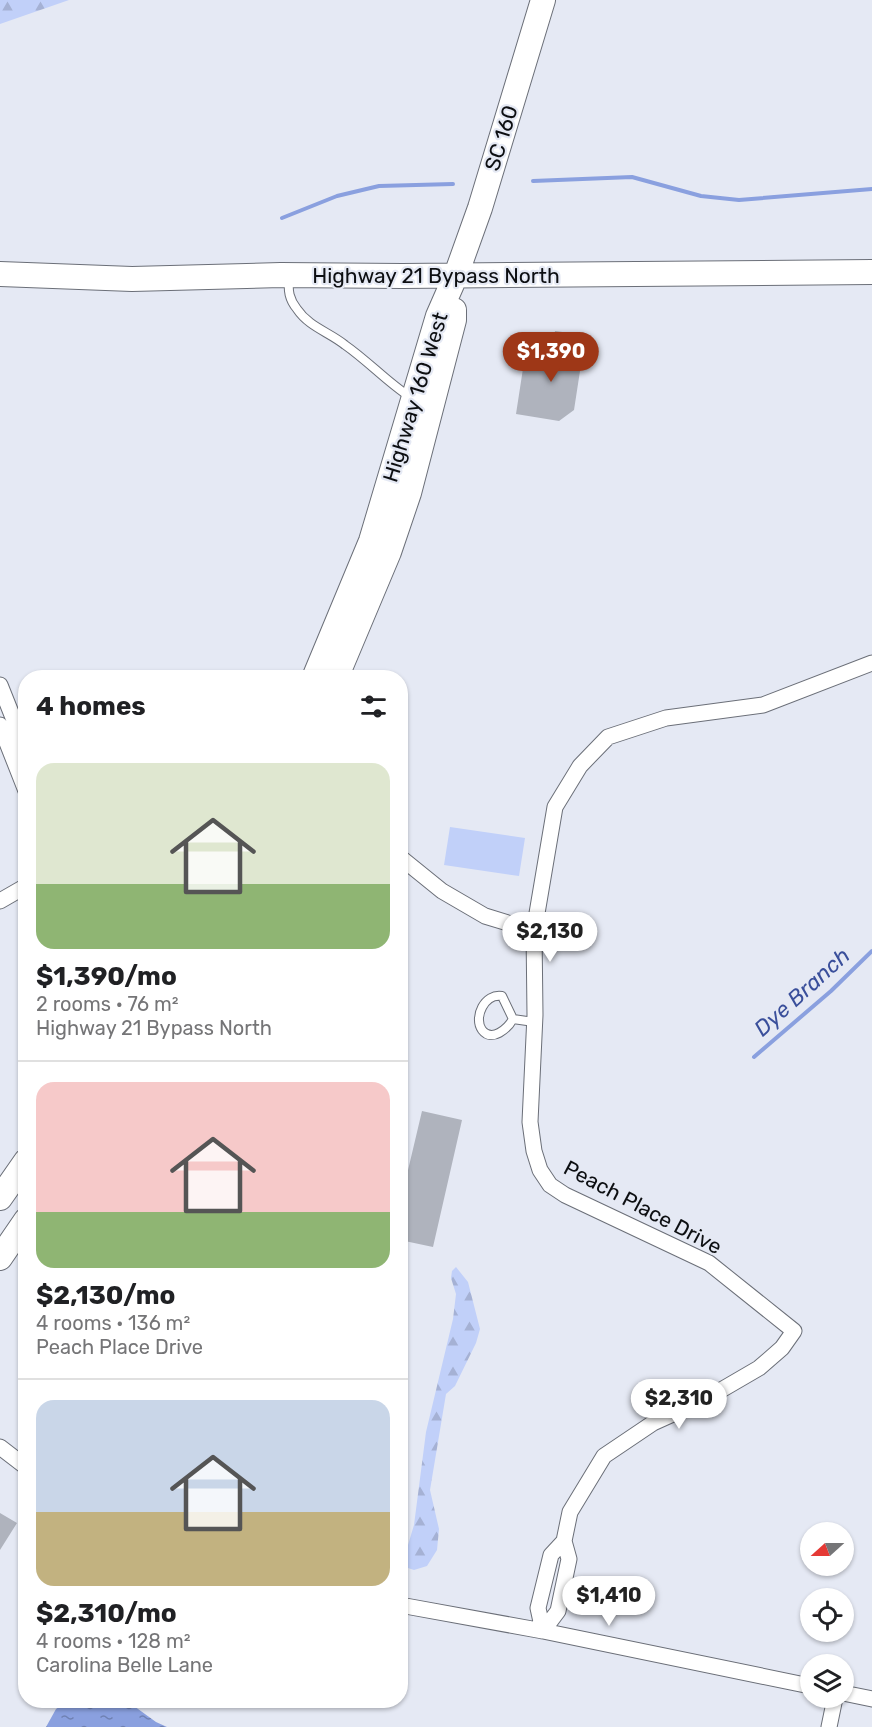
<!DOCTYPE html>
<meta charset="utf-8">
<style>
body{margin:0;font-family:Rubik,sans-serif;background:#f6f6f6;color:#202124;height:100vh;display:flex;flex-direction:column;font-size:22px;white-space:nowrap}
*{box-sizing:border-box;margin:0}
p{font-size:20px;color:#757577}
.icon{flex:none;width:33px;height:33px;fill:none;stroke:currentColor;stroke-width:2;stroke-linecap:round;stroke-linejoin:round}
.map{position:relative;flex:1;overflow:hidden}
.sheet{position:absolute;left:18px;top:670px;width:390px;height:1038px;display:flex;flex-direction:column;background:#fff;border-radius:24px;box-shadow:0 2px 4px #0004}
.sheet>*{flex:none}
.needle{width:39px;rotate:249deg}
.buttons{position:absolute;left:800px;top:1522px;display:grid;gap:12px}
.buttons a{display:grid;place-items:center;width:54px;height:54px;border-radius:50%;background:#fff;box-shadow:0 2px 4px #0004;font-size:30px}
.price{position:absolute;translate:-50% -51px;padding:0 14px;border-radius:21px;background:#fff;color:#222;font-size:20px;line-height:39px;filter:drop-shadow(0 2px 3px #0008)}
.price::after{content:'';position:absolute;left:50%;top:36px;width:18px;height:14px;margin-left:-9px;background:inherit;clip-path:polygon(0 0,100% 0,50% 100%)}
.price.on{background:#9e3717;color:#fff}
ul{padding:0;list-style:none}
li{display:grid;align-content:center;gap:12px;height:318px;padding:0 18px}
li+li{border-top:2px solid #e0e0e0}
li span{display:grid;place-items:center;height:186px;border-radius:18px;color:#555}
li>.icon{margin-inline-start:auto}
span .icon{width:108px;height:108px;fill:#fffc;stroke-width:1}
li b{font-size:26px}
h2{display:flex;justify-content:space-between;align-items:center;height:72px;padding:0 18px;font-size:26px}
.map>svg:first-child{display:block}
.forest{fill:url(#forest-firs)}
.garden{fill:#c1d0f9}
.water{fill:url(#water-ripples)}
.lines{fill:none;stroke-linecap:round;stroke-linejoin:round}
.stream{stroke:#8aa0df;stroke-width:4}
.building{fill:#afb3bd}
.service-casing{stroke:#6b6f78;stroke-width:10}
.minor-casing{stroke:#6b6f78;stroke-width:17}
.primary-casing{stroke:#6b6f78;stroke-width:26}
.service{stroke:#fff;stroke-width:8}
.minor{stroke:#fff;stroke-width:15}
.primary{stroke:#fff;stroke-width:24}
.labels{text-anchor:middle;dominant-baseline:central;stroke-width:4.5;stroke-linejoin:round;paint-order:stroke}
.street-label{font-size:21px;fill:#0d0f12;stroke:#e5e9f4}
.water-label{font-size:22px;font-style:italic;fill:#3a4f9b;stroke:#e5e9f4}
</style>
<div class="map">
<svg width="872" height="1727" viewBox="0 0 872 1727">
<defs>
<pattern id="forest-firs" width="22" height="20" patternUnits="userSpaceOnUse" patternTransform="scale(1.5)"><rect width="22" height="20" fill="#c1d0f9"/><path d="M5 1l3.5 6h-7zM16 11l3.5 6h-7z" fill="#a5b1d4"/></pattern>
<pattern id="water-ripples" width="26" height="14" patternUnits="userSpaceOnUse" patternTransform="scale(1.5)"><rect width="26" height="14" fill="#8aa0df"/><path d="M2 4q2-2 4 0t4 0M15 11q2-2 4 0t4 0" fill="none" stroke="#6f81b3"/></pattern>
</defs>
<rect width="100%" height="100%" fill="#e5e9f4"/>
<path class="forest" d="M 0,0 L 69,0 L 0,24 Z
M 456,1267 L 468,1282 L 480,1329 L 476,1343 L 455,1386 L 446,1394 L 430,1490 L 439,1529 L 437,1550 L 427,1566 L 414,1570 L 408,1568 L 405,1564 L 405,1555 L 414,1525 L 426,1432 L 453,1319 L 456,1294 L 451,1278 L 452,1271 Z"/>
<path class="garden" d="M 450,827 L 525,838 L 519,876 L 444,865 Z"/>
<path class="water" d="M 68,1701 L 127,1701 L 156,1722 L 167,1727 L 46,1727 L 56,1709 Z"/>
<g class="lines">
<path class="stream" d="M 533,181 L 632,177 L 701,196 L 739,200 L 872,189
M 282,218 L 337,196 L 379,186 L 453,184
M 754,1057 L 831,991 L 872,951"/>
</g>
<path class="building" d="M 555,331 L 577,334 L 572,369 L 580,371 L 574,410 L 559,421 L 516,414 L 524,362 L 550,366 Z
M 422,1111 L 462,1120 L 433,1247 L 400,1240 L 400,1204 Z
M 0,1513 L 17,1523 L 0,1550 Z"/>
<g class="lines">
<defs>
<path id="service" d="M 289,279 C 288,291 289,299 297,309 C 309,327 329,332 345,345 C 368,361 387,382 410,397
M 19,748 L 26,766
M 400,910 L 403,915
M 513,1019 C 508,1028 492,1043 482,1030 C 473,1017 485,993 502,996 L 513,1019 L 534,1022"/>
<path id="minor" d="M 0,685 L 26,750
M 0,725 L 26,791
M 400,857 L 442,891 L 485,916 L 534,931
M 0,901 L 26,886
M 0,1447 L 26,1467
M 400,1605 L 543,1631 L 810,1686
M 543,1631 L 558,1611 L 569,1559 L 564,1541 L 570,1512 L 604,1456 L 653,1423 L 704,1400 L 759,1368 L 782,1348 L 794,1331 L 709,1263 L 565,1195 L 550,1185 L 540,1170 L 534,1151 L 530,1122 L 535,1015 L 534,931 L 555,807 L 580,766 L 608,737 L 666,718 L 763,705 L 872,663
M 543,1631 L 538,1608 L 551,1555 L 564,1541
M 843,1693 L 872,1699
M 829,1727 L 835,1698"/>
<path id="primary" d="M 0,274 L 132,279 L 281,275 L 402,276 L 872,272
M 314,678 L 371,541 L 438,316 L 456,275 L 480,208 L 543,0
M 336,678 L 389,552 L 409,493 L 454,320 L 454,310
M 0,1198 L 26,1161
M 0,1258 L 26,1220"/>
</defs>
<use href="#service" class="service-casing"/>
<use href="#minor" class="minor-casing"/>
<use href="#primary" class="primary-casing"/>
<use href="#service" class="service"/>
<use href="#minor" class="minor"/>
<use href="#primary" class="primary"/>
</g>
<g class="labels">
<g class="street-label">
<text transform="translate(501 138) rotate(-73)">SC 160</text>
<text x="436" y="275">Highway 21 Bypass North</text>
<text transform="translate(415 397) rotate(-73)">Highway 160 West</text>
<text transform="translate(643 1207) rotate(28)">Peach Place Drive</text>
</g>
<g class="water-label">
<text transform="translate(802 992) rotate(-42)">Dye Branch</text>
</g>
</g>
</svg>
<div class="buttons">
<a><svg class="needle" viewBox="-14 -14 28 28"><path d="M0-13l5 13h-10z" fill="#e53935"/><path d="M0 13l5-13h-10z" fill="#757577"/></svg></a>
<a><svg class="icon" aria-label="locate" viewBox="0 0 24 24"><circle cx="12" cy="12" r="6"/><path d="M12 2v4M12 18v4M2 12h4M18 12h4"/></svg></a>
<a><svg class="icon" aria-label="layers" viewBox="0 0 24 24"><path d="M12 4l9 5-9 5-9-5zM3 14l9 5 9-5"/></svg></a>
</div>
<b class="price on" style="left:551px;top:383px">$1,390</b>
<b class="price" style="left:550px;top:963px">$2,130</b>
<b class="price" style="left:679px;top:1430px">$2,310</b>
<b class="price" style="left:609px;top:1627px">$1,410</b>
<section class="sheet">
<h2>4 homes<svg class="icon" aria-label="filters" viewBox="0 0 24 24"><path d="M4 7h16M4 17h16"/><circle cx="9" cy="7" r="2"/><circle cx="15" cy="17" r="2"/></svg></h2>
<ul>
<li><span style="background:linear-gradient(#dfe7d0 65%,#8fb573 0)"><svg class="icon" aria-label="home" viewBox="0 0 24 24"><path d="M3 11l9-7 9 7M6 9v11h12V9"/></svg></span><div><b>$1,390/mo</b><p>2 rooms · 76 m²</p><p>Highway 21 Bypass North</p></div></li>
<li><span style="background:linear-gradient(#f6c9c9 70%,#8fb573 0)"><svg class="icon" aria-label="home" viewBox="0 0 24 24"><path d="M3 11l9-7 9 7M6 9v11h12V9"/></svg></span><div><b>$2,130/mo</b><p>4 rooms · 136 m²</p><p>Peach Place Drive</p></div></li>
<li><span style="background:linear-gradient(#c9d6e8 60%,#c2b280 0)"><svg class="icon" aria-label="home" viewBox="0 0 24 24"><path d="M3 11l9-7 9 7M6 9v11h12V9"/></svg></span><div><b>$2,310/mo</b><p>4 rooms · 128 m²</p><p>Carolina Belle Lane</p></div></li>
</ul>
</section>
</div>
